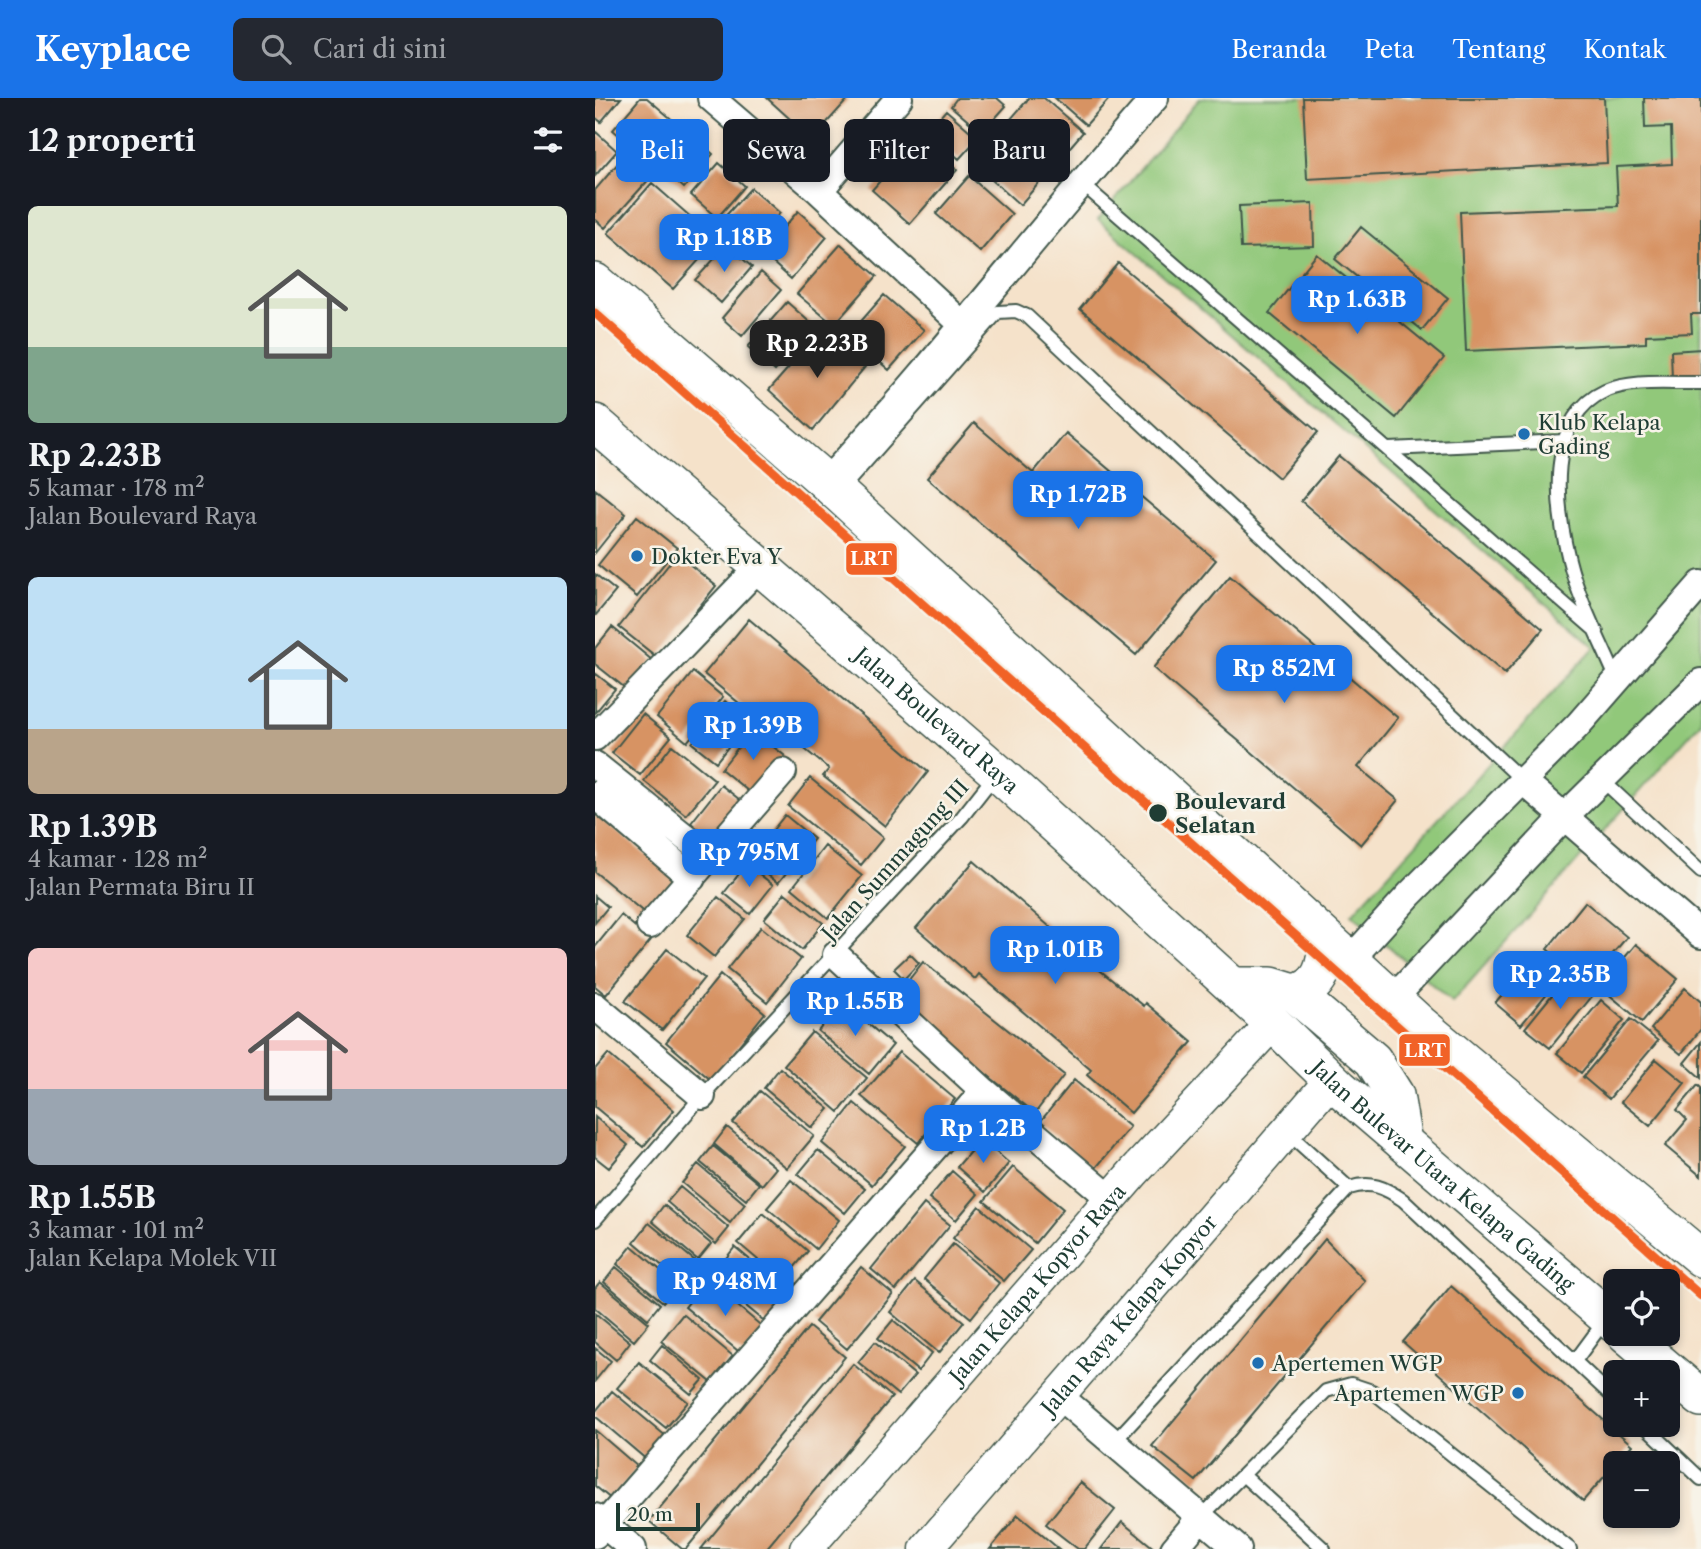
<!DOCTYPE html>
<html lang="id">
<meta charset="utf-8">
<style>
body{margin:0;font-family:"Libre Caslon Text",serif;background:#242831;color:#f1f3f6;height:100vh;display:flex;flex-direction:column;font-size:26px;white-space:nowrap}
*{box-sizing:border-box;margin:0}
p{font-size:23px;color:#9ea1a6}
.icon{flex:none;width:38px;height:38px;fill:none;stroke:currentColor;stroke-width:2;stroke-linecap:round;stroke-linejoin:round}
.map{position:relative;flex:1;overflow:hidden}
.panel{display:flex;flex-direction:column;background:#171b24;width:595px}
.panel>*{flex:none}
.top-card{position:absolute;left:21px;top:21px;width:665px;height:63px;display:flex;gap:14px}
.fabs{position:absolute;left:1008px;top:1171px;display:grid;gap:14px}
.fabs a{display:grid;place-items:center;width:77px;height:77px;border-radius:10px;background:#171b24;box-shadow:0 4px 10px #0003;font-size:35px}
.scale{position:absolute;left:21px;bottom:18px;width:84px;box-sizing:border-box;padding-left:7px;border:4px solid #1f3d34;border-top:0;font-size:19px;line-height:24px;white-space:nowrap;color:#1f3d34;-webkit-text-stroke:5px #f7f3e8;paint-order:stroke}
.price{position:absolute;translate:-50% -60px;padding:0 16px;border-radius:14px;background:#1a73e8;color:#fff;font-size:23px;line-height:46px;filter:drop-shadow(0 2px 4px #0008)}
.price::after{content:'';position:absolute;left:50%;top:42px;width:21px;height:16px;margin-left:-10px;background:inherit;clip-path:polygon(0 0,100% 0,50% 100%)}
.price.current{background:#222;color:#fff}
ul{padding:0;list-style:none}
li{display:grid;align-content:center;gap:14px;height:371px;padding:0 28px}
li span{display:grid;place-items:center;height:217px;border-radius:10px;color:#555}
li>.icon{margin-inline-start:auto}
span .icon{width:126px;height:126px;fill:#fffc;stroke-width:1}
li b{font-size:30px}
h2{display:flex;justify-content:space-between;align-items:center;height:84px;padding:0 28px;font-size:30px}
.pill{padding:0 24px;border-radius:10px;background:#171b24;box-shadow:0 4px 10px #0003;font-size:24px;line-height:63px}
.pill.current{background:#1a73e8;color:#fff}
header{display:flex;align-items:center;gap:42px;box-sizing:border-box;height:98px;padding:0 35px;background:#1a73e8;color:#fff}
header strong{font-size:33px}
nav{display:flex;gap:38px;margin-inline-start:auto;font-size:24px}
.search{width:490px;height:63px;background:#242831;display:flex;align-items:center;gap:18px;box-sizing:border-box;padding:0 24px;border-radius:10px;color:#9ea1a6;font-size:26px}
main{display:flex;flex:1;min-height:0}
.map>svg:first-child{display:block}
.green{fill:#91c87a;stroke:#588257;stroke-width:2}
.building{fill:#d79363}
.lines{fill:none;stroke-linecap:round;stroke-linejoin:round}
.service-casing{stroke:#3f564a;stroke-width:16}
.minor-casing{stroke:#3f564a;stroke-width:30}
.tertiary-casing{stroke:#3f564a;stroke-width:35}
.secondary-casing{stroke:#3f564a;stroke-width:40}
.service{stroke:#fff;stroke-width:12}
.minor{stroke:#fff;stroke-width:26}
.tertiary{stroke:#fff;stroke-width:32}
.secondary{stroke:#fff;stroke-width:37}
.rail-1-casing{stroke:#f7f3e8;stroke-width:14}
.rail-1{stroke:#f16227;stroke-width:9}
.poi-dot{fill:#1f6fb2;stroke:#f7f3e8;stroke-width:2.5}
.stop-dot{fill:#1f3d34;stroke:#f7f3e8;stroke-width:2.5}
.labels{text-anchor:middle;dominant-baseline:central;stroke-width:5;stroke-linejoin:round;paint-order:stroke}
.poi-label{font-size:21px;fill:#1f3d34;stroke:#f7f3e8;text-anchor:start}
.street-label{font-size:21px;fill:#1f3d34;stroke:#f7f3e8}
.stop-label{font-size:21px;font-weight:bold;fill:#1f3d34;stroke:#f7f3e8;text-anchor:start}
.line-badge{stroke:#f7f3e8;stroke-width:2.5}
.badge-label{font-size:19px;text-anchor:middle;font-weight:bold;fill:#fff}
</style>
<header>
<strong>Keyplace</strong>
<div class="search"><svg class="icon" aria-label="search" viewBox="0 0 24 24"><circle cx="10" cy="10" r="6"/><path d="M15 15l6 6"/></svg>Cari di sini</div>
<nav><a>Beranda</a><a>Peta</a><a>Tentang</a><a>Kontak</a></nav>
</header>
<main>
<section class="panel">
<h2>12 properti<svg class="icon" aria-label="filters" viewBox="0 0 24 24"><path d="M4 7h16M4 17h16"/><circle cx="9" cy="7" r="2"/><circle cx="15" cy="17" r="2"/></svg></h2>
<ul>
<li><span style="background:linear-gradient(#dfe7d0 65%,#7fa58c 0)"><svg class="icon" aria-label="home" viewBox="0 0 24 24"><path d="M3 11l9-7 9 7M6 9v11h12V9"/></svg></span><div><b>Rp 2.23B</b><p>5 kamar · 178 m²</p><p>Jalan Boulevard Raya</p></div></li>
<li><span style="background:linear-gradient(#bfe0f5 70%,#b9a48a 0)"><svg class="icon" aria-label="home" viewBox="0 0 24 24"><path d="M3 11l9-7 9 7M6 9v11h12V9"/></svg></span><div><b>Rp 1.39B</b><p>4 kamar · 128 m²</p><p>Jalan Permata Biru II</p></div></li>
<li><span style="background:linear-gradient(#f6c9c9 65%,#9aa5b1 0)"><svg class="icon" aria-label="home" viewBox="0 0 24 24"><path d="M3 11l9-7 9 7M6 9v11h12V9"/></svg></span><div><b>Rp 1.55B</b><p>3 kamar · 101 m²</p><p>Jalan Kelapa Molek VII</p></div></li>
</ul>
</section>
<div class="map">
<svg width="1106" height="1451" viewBox="0 0 1106 1451">
<rect width="100%" height="100%" fill="#f7f3e8"/>
<filter id="ink" filterUnits="userSpaceOnUse"><feTurbulence type="fractalNoise" baseFrequency=".0143" numOctaves="2"/><feDisplacementMap in="SourceGraphic" scale="14" xChannelSelector="R" yChannelSelector="G"/><feConvolveMatrix kernelMatrix="1 2 1 2 8 2 1 2 1" color-interpolation-filters="sRGB"/></filter>
<filter id="wash" filterUnits="userSpaceOnUse"><feTurbulence type="fractalNoise" baseFrequency=".00686" numOctaves="4" result="noise"/><feDisplacementMap in="SourceGraphic" scale="28" xChannelSelector="R" yChannelSelector="G"/><feGaussianBlur stdDeviation="1.57" result="paint"/><feColorMatrix in="noise" values="0 0 0 0 0 0 0 0 0 0 0 0 0 0 0 0 0 1.4 0 .05"/><feComposite in="paint" operator="in"/></filter>
<g filter="url(#wash)">
<rect width="100%" height="100%" fill="#f5e2ca"/>
<path class="green" d="M 605,0 L 1106,0 L 1106,624 L 857,904 L 757,816 L 1000,549 L 503,122 Z"/>
<g id="blocks">
<path class="building" d="M 0,0 L 26,0 L 6,24 L 0,19 Z
M 45,0 L 52,0 L 80,24 L 49,59 L 18,32 Z
M 172,0 L 254,0 L 217,41 Z
M 362,0 L 402,0 L 411,8 L 387,35 L 356,8 Z
M 434,0 L 449,0 L 488,34 L 425,107 L 378,65 Z
M 460,0 L 515,0 L 491,27 Z
M 708,0 L 1009,0 L 1012,65 L 712,81 Z
M 1049,0 L 1106,0 L 1106,216 L 1096,216 L 1097,235 L 1051,237 L 1051,245 L 871,253 L 865,114 L 1023,108 L 1021,69 L 1077,66 L 1076,29 L 1050,30 Z
M 351,12 L 383,40 L 364,61 L 333,33 Z
M 92,32 L 118,56 L 89,90 L 62,66 Z
M 0,33 L 22,53 L 0,78 Z
M 324,39 L 362,72 L 315,126 L 277,92 Z
M 30,57 L 56,79 L 10,130 L 0,121 L 0,92 Z
M 124,65 L 150,88 L 122,120 L 96,97 Z
M 374,78 L 417,116 L 385,154 L 341,116 Z
M 57,85 L 122,142 L 78,191 L 13,135 Z
M 156,90 L 185,115 L 154,151 L 124,125 Z
M 718,105 L 719,148 L 646,150 L 644,108 Z
M 203,113 L 232,139 L 196,181 L 167,155 Z
M 766,129 L 853,200 L 827,232 L 740,161 Z
M 246,146 L 282,178 L 239,227 L 202,196 Z
M 132,147 L 157,169 L 126,205 L 100,182 Z
M 722,156 L 849,260 L 801,320 L 674,215 Z
M 523,165 L 723,334 L 684,380 L 485,211 Z
M 166,174 L 186,192 L 147,238 L 127,220 Z
M 289,197 L 329,232 L 294,272 L 254,237 Z
M 192,204 L 219,228 L 180,273 L 153,249 Z
M 226,233 L 270,269 L 218,332 L 174,292 Z
M 1106,251 L 1106,280 L 1077,281 L 1076,253 Z
M 379,325 L 438,375 L 471,335 L 621,462 L 541,557 L 332,380 Z
M 744,358 L 948,531 L 910,576 L 706,403 Z
M 0,391 L 31,416 L 0,455 Z
M 42,418 L 82,450 L 42,499 L 3,467 Z
M 82,456 L 121,488 L 63,560 L 24,529 Z
M 0,476 L 21,493 L 0,518 Z
M 635,478 L 803,620 L 763,669 L 803,702 L 766,747 L 558,570 Z
M 154,521 L 333,674 L 290,728 L 228,678 L 234,671 L 189,634 L 185,639 L 109,576 Z
M 17,529 L 58,563 L 34,593 L 0,566 L 0,550 Z
M 98,574 L 128,599 L 92,644 L 62,619 Z
M 0,575 L 20,591 L 0,615 Z
M 130,603 L 154,623 L 121,664 L 97,645 Z
M 48,616 L 76,639 L 45,677 L 17,655 Z
M 157,632 L 190,658 L 158,697 L 126,671 Z
M 77,647 L 120,682 L 91,717 L 49,683 Z
M 215,680 L 288,740 L 266,767 L 193,708 Z
M 126,687 L 154,709 L 123,747 L 96,725 Z
M 0,716 L 86,785 L 57,821 L 0,774 Z
M 190,717 L 219,741 L 183,785 L 154,762 Z
M 230,748 L 267,778 L 233,820 L 197,790 Z
M 379,763 L 501,869 L 549,908 L 551,905 L 597,944 L 536,1015 L 492,977 L 496,972 L 384,876 L 380,881 L 321,830 Z
M 152,766 L 178,787 L 155,816 L 129,795 Z
M 190,795 L 228,825 L 207,852 L 169,821 Z
M 0,798 L 13,809 L 0,825 Z
M 123,799 L 150,821 L 119,859 L 92,837 Z
M 990,804 L 1032,839 L 993,885 L 952,851 Z
M 26,817 L 56,842 L 11,897 L 0,888 L 0,849 Z
M 166,829 L 206,861 L 172,904 L 132,871 Z
M 1041,846 L 1083,881 L 1047,924 L 1005,889 Z
M 72,851 L 109,880 L 67,932 L 30,903 Z
M 942,855 L 968,876 L 926,927 L 900,905 Z
M 315,856 L 324,865 L 309,881 L 299,871 Z
M 328,864 L 469,977 L 440,1015 L 298,902 Z
M 974,876 L 999,896 L 955,950 L 930,930 Z
M 125,877 L 170,915 L 116,982 L 71,944 Z
M 1090,890 L 1106,904 L 1106,931 L 1086,956 L 1056,931 Z
M 1006,902 L 1029,922 L 986,975 L 962,955 Z
M 247,904 L 298,947 L 274,976 L 223,933 Z
M 1036,921 L 1063,943 L 1014,1001 L 988,979 Z
M 217,934 L 272,980 L 244,1014 L 189,967 Z
M 1106,944 L 1106,980 L 1089,965 Z
M 304,954 L 360,1001 L 323,1045 L 266,998 Z
M 13,956 L 79,1012 L 48,1049 L 0,1009 L 0,971 Z
M 1061,961 L 1090,985 L 1055,1028 L 1026,1004 Z
M 185,970 L 234,1011 L 217,1030 L 169,990 Z
M 479,982 L 535,1029 L 500,1071 L 444,1025 Z
M 1103,987 L 1106,990 L 1106,1078 L 1070,1048 L 1092,1022 L 1082,1012 Z
M 165,993 L 219,1038 L 192,1070 L 138,1025 Z
M 259,1005 L 310,1048 L 277,1087 L 227,1045 Z
M 0,1019 L 33,1047 L 14,1070 L 0,1059 Z
M 132,1029 L 181,1070 L 167,1087 L 119,1046 Z
M 386,1041 L 414,1065 L 390,1094 L 362,1069 Z
M 118,1048 L 164,1086 L 151,1102 L 105,1064 Z
M 223,1052 L 270,1091 L 250,1115 L 203,1076 Z
M 103,1066 L 150,1106 L 135,1125 L 87,1085 Z
M 418,1069 L 468,1111 L 440,1145 L 389,1103 Z
M 357,1073 L 383,1096 L 361,1122 L 334,1100 Z
M 196,1082 L 244,1122 L 221,1151 L 172,1110 Z
M 85,1089 L 134,1130 L 121,1146 L 72,1104 Z
M 329,1106 L 355,1127 L 301,1192 L 276,1171 Z
M 69,1107 L 116,1146 L 103,1162 L 57,1123 Z
M 384,1108 L 436,1152 L 409,1183 L 358,1140 Z
M 168,1115 L 213,1153 L 188,1183 L 143,1145 Z
M 54,1125 L 100,1163 L 84,1182 L 39,1144 Z
M 730,1141 L 770,1183 L 601,1383 L 557,1348 Z
M 358,1146 L 404,1185 L 376,1220 L 329,1181 Z
M 37,1148 L 83,1187 L 68,1204 L 22,1166 Z
M 140,1149 L 198,1198 L 174,1227 L 116,1179 Z
M 21,1169 L 65,1206 L 53,1221 L 9,1184 Z
M 266,1169 L 298,1196 L 252,1251 L 220,1224 Z
M 112,1182 L 170,1231 L 148,1257 L 90,1209 Z
M 320,1183 L 369,1224 L 344,1255 L 295,1214 Z
M 5,1184 L 54,1225 L 39,1243 L 0,1210 L 0,1190 Z
M 856,1188 L 1037,1347 L 988,1403 L 808,1244 Z
M 0,1215 L 35,1244 L 21,1262 L 0,1244 Z
M 88,1216 L 138,1258 L 116,1284 L 66,1243 Z
M 298,1222 L 337,1255 L 323,1273 L 283,1240 Z
M 214,1229 L 250,1259 L 91,1451 L 87,1451 L 54,1423 Z
M 280,1244 L 320,1277 L 303,1297 L 263,1264 Z
M 67,1247 L 108,1282 L 96,1296 L 55,1262 Z
M 0,1250 L 16,1263 L 0,1283 Z
M 44,1264 L 93,1304 L 71,1330 L 22,1290 Z
M 258,1266 L 297,1299 L 171,1451 L 106,1451 Z
M 17,1293 L 72,1339 L 52,1362 L 0,1318 L 0,1314 Z
M 0,1332 L 43,1369 L 16,1401 L 0,1388 Z
M 485,1384 L 520,1412 L 489,1451 L 483,1451 L 451,1426 Z
M 423,1417 L 464,1451 L 395,1451 Z
M 527,1424 L 560,1451 L 506,1451 Z"/>
</g>
</g>
<g filter="url(#ink)">
<use href="#blocks" fill-opacity="0" stroke="#3f564a" stroke-width="2"/>
<g class="lines">
<defs>
<path id="service" d="M 485,84 L 1002,534
M 794,351 L 970,343
M 245,393 L 403,214 L 421,213 L 432,218 L 927,682
M 1022,582 C 1006,544 984,503 974,462 C 961,410 950,320 1010,293 C 1038,281 1076,286 1106,285
M 1007,682 L 1106,774
M 692,1034 L 754,1090
M 0,1122 L 107,998 L 367,719 L 400,677
M 980,1263 L 1011,1221
M 1048,1326 L 1106,1381
M 518,1345 L 754,1090 C 776,1083 789,1089 808,1102 L 1020,1301
M 648,1377 L 729,1451
M 606,1419 L 731,1293 L 756,1286 L 777,1293 L 975,1451"/>
<path id="minor" d="M 116,0 L 224,93 L 367,226
M 224,93 L 304,0
M 231,384 C 346,261 448,126 560,0
M 0,639 L 165,468
M 0,667 L 115,759
M 927,682 L 1106,837
M 0,697 L 97,780
M 55,827 L 188,674
M 241,857 L 389,993 L 516,1101
M 755,862 L 815,796 L 983,627 L 1106,486
M 798,901 L 969,719 L 1106,584
M 0,908 L 107,998
M 464,1298 L 643,1451
M 0,1419 L 38,1451
M 0,1437 L 389,993
M 579,1451 L 606,1419"/>
<g id="tertiary">
<path id="s1" d="M 211,1451 L 539,1074 L 678,925"/>
<path id="s2" d="M 331,1451 L 736,982"/>
</g>
<g id="secondary">
<path d="M 0,184 L 231,384 L 825,926 L 1106,1160"/>
<path id="s3" d="M 0,325 L 402,674 L 678,925 L 745,990 L 1020,1226"/>
<path d="M 638,888 L 676,888 L 699,895 L 778,962 L 800,997 L 808,1044"/>
<path d="M 699,895 C 727,890 731,866 732,842"/>
<path d="M 1031,1236 L 1106,1300"/>
</g>
</defs>
<use href="#service" class="service-casing"/>
<use href="#minor" class="minor-casing"/>
<use href="#tertiary" class="tertiary-casing"/>
<use href="#secondary" class="secondary-casing"/>
<use href="#service" class="service"/>
<use href="#minor" class="minor"/>
<use href="#tertiary" class="tertiary"/>
<use href="#secondary" class="secondary"/>
<defs>
<path id="rail-1" d="M 0,215 L 1106,1198"/>
</defs>
<use href="#rail-1" class="rail-1-casing"/>
<use href="#rail-1" class="rail-1"/>
</g>
</g>
<g class="poi-dot">
<circle cx="929" cy="336" r="7"/>
<circle cx="42" cy="458" r="7"/>
<circle cx="663" cy="1265" r="7"/>
<circle cx="923" cy="1295" r="7"/>
</g>
<circle class="stop-dot" cx="563" cy="715" r="10"/>
<g class="labels">
<g class="poi-label">
<text x="943" y="324">Klub Kelapa<tspan x="943" dy="24">Gading</tspan></text>
<text x="56" y="458">Dokter Eva Y</text>
<text x="677" y="1265">Apertemen WGP</text>
<text x="909" y="1295" text-anchor="end">Apartemen WGP</text>
</g>
<g class="street-label">
<text stroke="none"><textPath href="#s3" startOffset="453">Jalan Boulevard Raya</textPath></text>
<text transform="translate(300 762) rotate(-48)">Jalan Summagung III</text>
<text stroke="none"><textPath href="#s3" startOffset="1134">Jalan Bulevar Utara Kelapa Gading</textPath></text>
<text stroke="none"><textPath href="#s1" startOffset="352">Jalan Kelapa Kopyor Raya</textPath></text>
<text stroke="none"><textPath href="#s2" startOffset="310">Jalan Raya Kelapa Kopyor</textPath></text>
</g>
<g class="stop-label">
<text x="580" y="703">Boulevard<tspan x="580" dy="24">Selatan</tspan></text>
</g>
</g>
<g class="line-badge">
<rect x="250" y="444" width="53" height="34" rx="7" fill="#f16227"/>
<rect x="803" y="935" width="53" height="34" rx="7" fill="#f16227"/>
</g>
<g class="badge-label">
<text x="276" y="467">LRT</text>
<text x="830" y="959">LRT</text>
</g>
</svg>
<div class="fabs">
<a><svg class="icon" aria-label="locate" viewBox="0 0 24 24"><circle cx="12" cy="12" r="6"/><path d="M12 2v4M12 18v4M2 12h4M18 12h4"/></svg></a>
<a>+</a>
<a>−</a>
</div>
<div class="scale">20 m</div>
<b class="price" style="left:129px;top:176px">Rp 1.18B</b>
<b class="price" style="left:762px;top:238px">Rp 1.63B</b>
<b class="price current" style="left:222px;top:282px">Rp 2.23B</b>
<b class="price" style="left:483px;top:433px">Rp 1.72B</b>
<b class="price" style="left:689px;top:607px">Rp 852M</b>
<b class="price" style="left:158px;top:664px">Rp 1.39B</b>
<b class="price" style="left:154px;top:791px">Rp 795M</b>
<b class="price" style="left:460px;top:888px">Rp 1.01B</b>
<b class="price" style="left:965px;top:913px">Rp 2.35B</b>
<b class="price" style="left:260px;top:940px">Rp 1.55B</b>
<b class="price" style="left:388px;top:1067px">Rp 1.2B</b>
<b class="price" style="left:130px;top:1220px">Rp 948M</b>
<div class="top-card">
<a class="pill current">Beli</a>
<a class="pill">Sewa</a>
<a class="pill">Filter</a>
<a class="pill">Baru</a>
</div>
</div>
</main>
